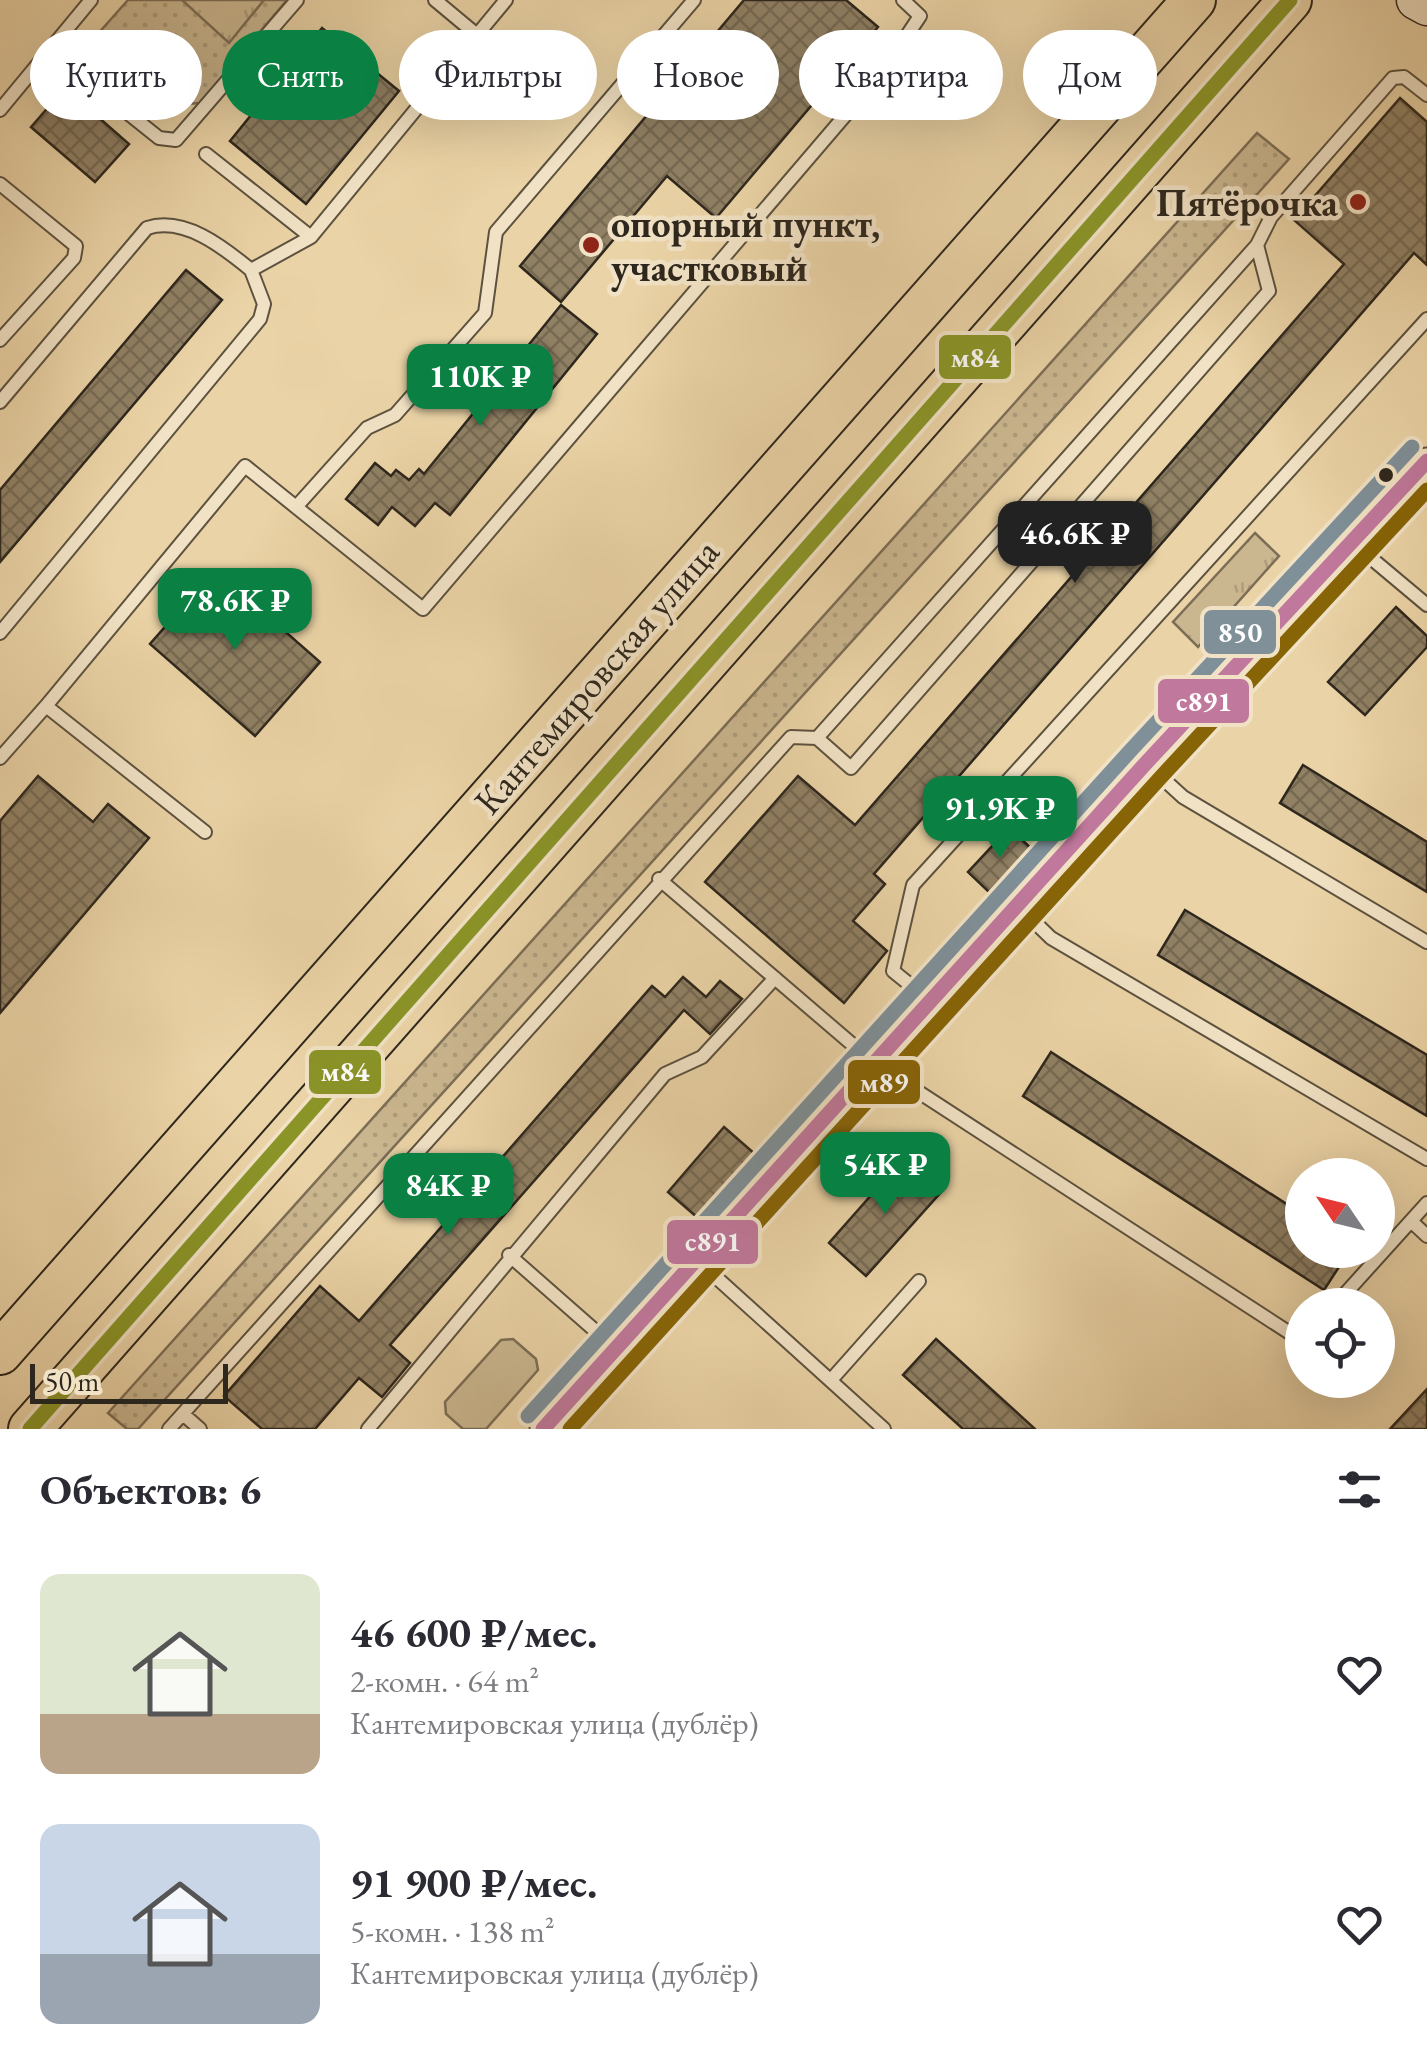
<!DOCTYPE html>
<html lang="ru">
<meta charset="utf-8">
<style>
body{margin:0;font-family:"EB Garamond",serif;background:#f7f7f7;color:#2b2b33;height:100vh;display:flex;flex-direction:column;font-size:38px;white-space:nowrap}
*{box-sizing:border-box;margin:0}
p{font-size:32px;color:#7c7c81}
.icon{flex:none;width:55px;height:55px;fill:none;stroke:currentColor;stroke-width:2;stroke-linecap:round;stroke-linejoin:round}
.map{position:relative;height:1429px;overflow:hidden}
.panel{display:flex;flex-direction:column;background:#fff;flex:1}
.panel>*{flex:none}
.hud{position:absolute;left:30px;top:30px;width:1368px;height:90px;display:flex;gap:20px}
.needle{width:65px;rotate:305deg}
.tools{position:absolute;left:1285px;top:1158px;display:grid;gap:20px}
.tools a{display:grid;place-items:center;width:110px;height:110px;border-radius:50%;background:#fff;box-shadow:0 10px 40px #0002;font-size:50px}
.scale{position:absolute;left:30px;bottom:25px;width:198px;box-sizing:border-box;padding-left:10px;border:5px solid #2e271d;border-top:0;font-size:28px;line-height:35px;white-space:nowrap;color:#2e271d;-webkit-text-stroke:8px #f1e2c5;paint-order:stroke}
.price{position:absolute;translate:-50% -85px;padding:0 22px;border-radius:20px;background:#0b8043;color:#fff;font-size:32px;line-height:65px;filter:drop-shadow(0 2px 5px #0008)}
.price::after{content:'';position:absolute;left:50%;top:60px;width:30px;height:22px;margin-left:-15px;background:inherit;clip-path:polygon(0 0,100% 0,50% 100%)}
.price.on{background:#222;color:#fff}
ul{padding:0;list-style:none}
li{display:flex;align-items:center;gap:30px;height:250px;padding:0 40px}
li span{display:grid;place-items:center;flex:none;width:280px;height:200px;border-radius:20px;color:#555}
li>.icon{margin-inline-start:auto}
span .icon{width:120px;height:120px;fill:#fffc;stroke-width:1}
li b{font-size:42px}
h2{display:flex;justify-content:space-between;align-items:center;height:120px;padding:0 40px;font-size:42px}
.chip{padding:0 35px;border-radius:45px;background:#fff;box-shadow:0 10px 40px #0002;font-size:35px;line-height:90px}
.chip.on{background:#0b8043;color:#fff}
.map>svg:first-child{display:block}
.grass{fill:url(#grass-dots);stroke:#7c6e56;stroke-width:2.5}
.park{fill:url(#park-tufts);stroke:#7c6e56;stroke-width:2.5}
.pitch{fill:#cab68f;stroke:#7c6e56;stroke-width:2.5}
.building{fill:url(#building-cross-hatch);stroke:#2e271d;stroke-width:2.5}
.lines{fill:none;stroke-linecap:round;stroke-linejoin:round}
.lane-casing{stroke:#5d523f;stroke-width:16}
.street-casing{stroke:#5d523f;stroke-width:29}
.secondary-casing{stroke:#2e271d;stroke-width:41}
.primary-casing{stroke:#2e271d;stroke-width:46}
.lane{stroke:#f1e2c5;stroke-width:12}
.street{stroke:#f1e2c5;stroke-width:25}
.secondary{stroke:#f1e2c5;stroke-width:38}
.primary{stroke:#ead3a6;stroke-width:42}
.bus-1-casing{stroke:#f1e2c5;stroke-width:22}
.bus-2-casing{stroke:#f1e2c5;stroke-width:22}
.bus-3-casing{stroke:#f1e2c5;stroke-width:22}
.bus-4-casing{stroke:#f1e2c5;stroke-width:22}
.bus-1{stroke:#8a9427;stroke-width:15}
.bus-2{stroke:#c0789c;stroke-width:15}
.bus-3{stroke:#876406;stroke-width:15}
.bus-4{stroke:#7f9099;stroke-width:15}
.poi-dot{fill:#8f2418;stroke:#f1e2c5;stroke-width:4}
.bus-dot{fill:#2e271d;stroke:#f1e2c5;stroke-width:4}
.labels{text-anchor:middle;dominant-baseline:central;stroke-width:9;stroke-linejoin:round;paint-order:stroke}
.poi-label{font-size:38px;font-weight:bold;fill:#2e271d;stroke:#f1e2c5;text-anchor:end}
.street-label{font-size:38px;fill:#2e271d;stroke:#f1e2c5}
.line-badge{stroke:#f1e2c5;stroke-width:4}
.badge-label{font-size:28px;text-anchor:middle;font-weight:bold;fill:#fff}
</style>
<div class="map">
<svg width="1427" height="1429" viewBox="0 0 1427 1429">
<defs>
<pattern id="grass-dots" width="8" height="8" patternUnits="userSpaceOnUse" patternTransform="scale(2.5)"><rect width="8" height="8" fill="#cab68f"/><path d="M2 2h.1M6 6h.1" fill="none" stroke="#ae9c7b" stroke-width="1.8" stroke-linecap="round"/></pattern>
<pattern id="park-tufts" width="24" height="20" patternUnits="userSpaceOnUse" patternTransform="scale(2.5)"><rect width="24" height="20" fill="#cab68f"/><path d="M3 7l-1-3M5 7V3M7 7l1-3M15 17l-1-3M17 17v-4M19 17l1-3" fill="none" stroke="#ae9c7b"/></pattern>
<pattern id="building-cross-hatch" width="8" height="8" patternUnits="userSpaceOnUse" patternTransform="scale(2.5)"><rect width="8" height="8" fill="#908064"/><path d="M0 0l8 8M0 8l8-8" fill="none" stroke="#766952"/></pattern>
</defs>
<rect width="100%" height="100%" fill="#ead3a6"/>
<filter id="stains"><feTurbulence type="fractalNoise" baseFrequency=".002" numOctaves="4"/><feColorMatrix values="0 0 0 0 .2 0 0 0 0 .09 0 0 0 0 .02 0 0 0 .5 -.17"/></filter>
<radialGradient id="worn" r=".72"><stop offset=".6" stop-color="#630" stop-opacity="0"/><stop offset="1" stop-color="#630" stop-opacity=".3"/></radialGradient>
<path class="grass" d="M 128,0 L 287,0 L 200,103 C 152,109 118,80 80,54 Z
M 1257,133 L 1289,159 L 138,1429 L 127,1429 L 108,1413 Z"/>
<path class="park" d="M 182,0 L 264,0 L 229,43 Z
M 1255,533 L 1279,556 L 1198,647 L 1173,622 Z"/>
<path class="pitch" d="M 513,1339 L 536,1359 L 538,1370 L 486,1429 L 463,1429 L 446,1414 L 445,1402 L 501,1340 Z"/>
<path class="building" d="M 744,0 L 846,0 L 878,27 L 716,218 L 667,176 L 561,302 L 520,266 Z
M 322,28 L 399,91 L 306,204 L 230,141 Z
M 65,88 L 129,144 L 95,182 L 31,127 Z
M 1400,98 L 1427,122 L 1427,265 L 1414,253 L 874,874 L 885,884 L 853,921 L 887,951 L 844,1003 L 705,882 L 798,776 L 855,825 L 1344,264 L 1294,220 Z
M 186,270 L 222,300 L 0,562 L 0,490 Z
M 561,305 L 597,334 L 450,515 L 435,503 L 415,526 L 392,507 L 378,525 L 346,499 L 375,463 L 391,476 L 396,470 L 409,480 L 419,469 L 424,474 Z
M 215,570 L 320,662 L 255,736 L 150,644 Z
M 1396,607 L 1427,636 L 1427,647 L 1365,715 L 1328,682 Z
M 1303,765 L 1427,842 L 1427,892 L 1280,803 Z
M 38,776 L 93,822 L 108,804 L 149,838 L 0,1013 L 0,821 Z
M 1009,828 L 1032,849 L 991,894 L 968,872 Z
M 1185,910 L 1427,1055 L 1427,1116 L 1158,955 Z
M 683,977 L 706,997 L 720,981 L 742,999 L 710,1034 L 684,1010 L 390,1345 L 410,1363 L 382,1397 L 359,1378 L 315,1429 L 262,1429 L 224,1396 L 320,1286 L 359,1321 L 652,986 L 665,997 Z
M 1051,1052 L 1302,1214 L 1302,1250 L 1350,1250 L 1324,1290 L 1023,1096 Z
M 724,1127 L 763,1161 L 706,1225 L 668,1192 Z
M 904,1158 L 942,1191 L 866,1276 L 829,1243 Z
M 936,1339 L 1035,1429 L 963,1429 L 903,1375 Z
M 1427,1389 L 1427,1429 L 1390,1429 Z"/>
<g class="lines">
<defs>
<path id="lane" d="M 435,0 L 477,35 L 506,0
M 694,0 L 496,232 L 485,313 L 395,415 L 367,428 L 296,507 L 423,609 L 884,70 L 920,16 L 903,0
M 49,50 L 159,138 L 176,140 L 297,0
M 0,110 L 91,0
M 206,154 L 311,237
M 0,184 L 76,246 L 74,258 L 0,340
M 0,402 L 147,228 C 184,216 223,247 251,270 L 311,237 L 477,35
M 1353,543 L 1427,605
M 0,633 L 260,319 L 264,304 L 251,270
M 46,706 L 245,466 L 296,507
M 817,738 L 1257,245
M 0,758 L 46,706 L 205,832
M 1146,763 L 1183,797 L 1427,942
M 659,879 L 874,1063 L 1302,1341
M 1017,905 L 1051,938 L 1427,1159
M 930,1001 L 893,971 L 913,885 L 1427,319
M 1411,1221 L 1427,1236
M 509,1255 L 616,1349
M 697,1260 L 884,1429
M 1335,1305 L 1427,1203
M 831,1380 L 919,1281
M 183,1414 L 200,1429
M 169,1429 L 791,737 L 817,738 L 851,768 L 1269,291 L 1257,245 L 1271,217 L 1393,78 L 1404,77 L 1427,95
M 368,1429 L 665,1074 L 702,1057 L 775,978"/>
<path id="street" d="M 543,1429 L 1146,763 L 1427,461"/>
<path id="secondary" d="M 1416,0 L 1427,6"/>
<path id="primary" d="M 0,1353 L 1194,0
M 30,1429 L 1290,0"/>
</defs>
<use href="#lane" class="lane-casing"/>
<use href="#street" class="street-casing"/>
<use href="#secondary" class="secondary-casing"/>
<use href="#primary" class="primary-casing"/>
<use href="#lane" class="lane"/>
<use href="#street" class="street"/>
<use href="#secondary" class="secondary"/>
<use href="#primary" class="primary"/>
<defs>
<path id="bus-1" d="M 30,1429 L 1290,0"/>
<path id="bus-2" d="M 543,1429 L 1146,763 L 1427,461"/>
<path id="bus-3" d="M 570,1429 L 1161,777 L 1427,490"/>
<path id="bus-4" d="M 528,1416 L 1131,750 L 1412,447"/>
</defs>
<use href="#bus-1" class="bus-1-casing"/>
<use href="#bus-2" class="bus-2-casing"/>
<use href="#bus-3" class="bus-3-casing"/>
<use href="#bus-4" class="bus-4-casing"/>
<use href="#bus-1" class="bus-1"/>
<use href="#bus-2" class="bus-2"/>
<use href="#bus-3" class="bus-3"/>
<use href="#bus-4" class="bus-4"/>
</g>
<g class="poi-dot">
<circle cx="1358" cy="202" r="10"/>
<circle cx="591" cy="245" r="10"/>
</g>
<circle class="bus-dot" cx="1386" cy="475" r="9"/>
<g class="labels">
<g class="poi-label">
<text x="1338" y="202">Пятёрочка</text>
<text x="611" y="223" text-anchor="start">опорный пункт,<tspan x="611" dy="44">участковый</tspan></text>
</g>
<g class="street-label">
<text transform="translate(596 676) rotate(-49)">Кантемировская улица</text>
</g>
</g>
<g class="line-badge">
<rect x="937" y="333" width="76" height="48" rx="10" fill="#8a9427"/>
<rect x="1202" y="608" width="76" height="48" rx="10" fill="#7f9099"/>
<rect x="1156" y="677" width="95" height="48" rx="10" fill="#c0789c"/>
<rect x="307" y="1048" width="76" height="48" rx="10" fill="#8a9427"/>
<rect x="846" y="1058" width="76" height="48" rx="10" fill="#876406"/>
<rect x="665" y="1218" width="95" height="48" rx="10" fill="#c0789c"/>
</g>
<g class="badge-label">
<text x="975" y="367">м84</text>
<text x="1240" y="642">850</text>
<text x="1204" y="711">с891</text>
<text x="345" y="1081">м84</text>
<text x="884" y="1092">м89</text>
<text x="713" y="1251">с891</text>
</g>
<rect width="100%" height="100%" filter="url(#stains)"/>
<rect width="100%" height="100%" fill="url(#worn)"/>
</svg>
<div class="tools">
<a><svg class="needle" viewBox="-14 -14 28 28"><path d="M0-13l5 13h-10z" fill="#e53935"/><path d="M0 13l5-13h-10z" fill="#7c7c81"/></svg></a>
<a><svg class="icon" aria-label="locate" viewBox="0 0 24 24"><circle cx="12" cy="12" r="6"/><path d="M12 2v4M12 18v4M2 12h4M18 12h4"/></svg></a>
</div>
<div class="scale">50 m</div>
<b class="price" style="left:480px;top:429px">110K ₽</b>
<b class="price on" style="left:1075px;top:586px">46.6K ₽</b>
<b class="price" style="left:235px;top:653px">78.6K ₽</b>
<b class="price" style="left:1000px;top:861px">91.9K ₽</b>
<b class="price" style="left:885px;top:1217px">54K ₽</b>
<b class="price" style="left:448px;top:1238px">84K ₽</b>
<div class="hud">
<a class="chip">Купить</a>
<a class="chip on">Снять</a>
<a class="chip">Фильтры</a>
<a class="chip">Новое</a>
<a class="chip">Квартира</a>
<a class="chip">Дом</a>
</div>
</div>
<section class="panel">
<h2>Объектов: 6<svg class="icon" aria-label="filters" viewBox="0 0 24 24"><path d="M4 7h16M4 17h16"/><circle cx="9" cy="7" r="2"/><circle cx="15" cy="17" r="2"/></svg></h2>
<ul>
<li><span style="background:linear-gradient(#dfe7d0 70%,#b9a48a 0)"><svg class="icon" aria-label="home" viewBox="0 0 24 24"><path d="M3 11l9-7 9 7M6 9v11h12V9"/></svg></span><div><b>46 600 ₽/мес.</b><p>2-комн. · 64 m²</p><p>Кантемировская улица (дублёр)</p></div><svg class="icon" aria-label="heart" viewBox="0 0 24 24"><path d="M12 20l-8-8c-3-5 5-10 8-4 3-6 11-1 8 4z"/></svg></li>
<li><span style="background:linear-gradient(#c9d6e8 65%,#9aa5b1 0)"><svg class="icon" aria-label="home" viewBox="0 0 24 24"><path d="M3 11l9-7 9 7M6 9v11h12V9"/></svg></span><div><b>91 900 ₽/мес.</b><p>5-комн. · 138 m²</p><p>Кантемировская улица (дублёр)</p></div><svg class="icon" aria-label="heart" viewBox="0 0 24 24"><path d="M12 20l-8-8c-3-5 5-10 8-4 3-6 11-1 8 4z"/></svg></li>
</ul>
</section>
